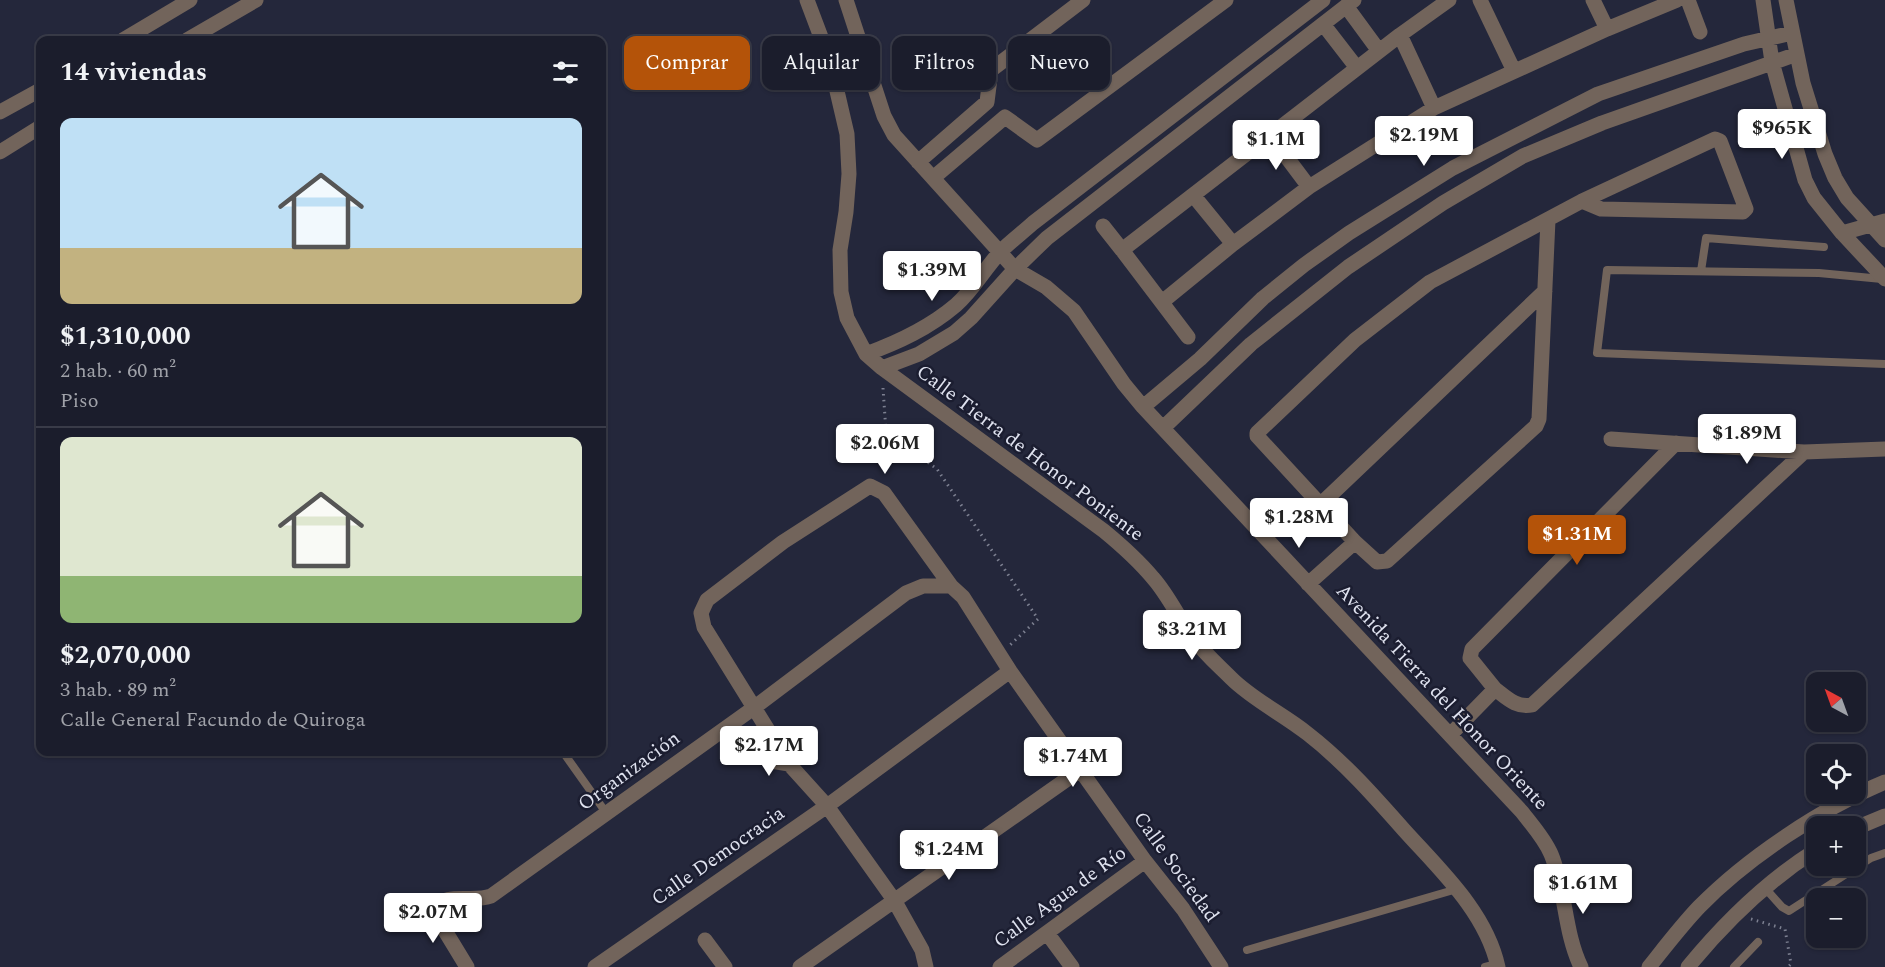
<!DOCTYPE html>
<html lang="es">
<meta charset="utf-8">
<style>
body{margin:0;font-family:Spectral,serif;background:#242634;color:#f1f3f6;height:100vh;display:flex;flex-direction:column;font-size:22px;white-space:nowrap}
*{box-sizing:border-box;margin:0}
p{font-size:20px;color:#a0a2a9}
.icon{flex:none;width:33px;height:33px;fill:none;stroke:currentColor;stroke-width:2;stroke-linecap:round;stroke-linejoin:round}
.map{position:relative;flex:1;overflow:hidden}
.details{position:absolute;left:36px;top:36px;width:570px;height:720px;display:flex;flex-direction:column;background:#1b1d2c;border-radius:12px;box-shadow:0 2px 4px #0004,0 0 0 2px #393b48}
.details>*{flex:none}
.hud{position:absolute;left:624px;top:36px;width:570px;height:54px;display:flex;gap:12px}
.needle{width:39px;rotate:319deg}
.tools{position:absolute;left:1806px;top:672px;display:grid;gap:12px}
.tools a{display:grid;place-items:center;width:60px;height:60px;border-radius:12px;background:#1b1d2c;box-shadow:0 2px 4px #0004,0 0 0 2px #393b48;font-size:30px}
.price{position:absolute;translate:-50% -51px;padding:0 14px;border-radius:6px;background:#fff;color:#222;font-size:20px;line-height:39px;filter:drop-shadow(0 2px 3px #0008)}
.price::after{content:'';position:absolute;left:50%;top:36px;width:18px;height:14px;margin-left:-9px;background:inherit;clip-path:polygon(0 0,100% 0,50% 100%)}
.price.selected{background:#b45309;color:#fff}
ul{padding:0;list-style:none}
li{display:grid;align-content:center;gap:12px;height:318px;padding:0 24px}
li+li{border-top:2px solid #393b48}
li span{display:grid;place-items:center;height:186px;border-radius:12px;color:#555}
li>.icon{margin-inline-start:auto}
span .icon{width:108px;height:108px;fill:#fffc;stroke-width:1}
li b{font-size:26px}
h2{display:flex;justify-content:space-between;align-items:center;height:72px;padding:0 24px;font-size:26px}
.tag{padding:0 21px;border-radius:12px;background:#1b1d2c;box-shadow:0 2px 4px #0004,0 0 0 2px #393b48;font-size:21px;line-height:54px}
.tag.selected{background:#b45309;color:#fff}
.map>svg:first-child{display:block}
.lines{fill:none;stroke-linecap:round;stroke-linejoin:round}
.path{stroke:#7d8091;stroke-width:3;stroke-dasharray:1.5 4.5;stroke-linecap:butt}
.service{stroke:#72645b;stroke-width:8}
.minor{stroke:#72645b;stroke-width:15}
.tertiary{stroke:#72645b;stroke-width:15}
.labels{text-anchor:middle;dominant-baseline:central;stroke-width:5;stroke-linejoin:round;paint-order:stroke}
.street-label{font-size:20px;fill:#dfe2ef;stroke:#1b1d30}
</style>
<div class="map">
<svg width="1885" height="967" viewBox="0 0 1885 967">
<rect width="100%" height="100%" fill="#24273b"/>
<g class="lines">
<path class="path" d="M 883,388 L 886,432 L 937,469 L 1038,619 L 1010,645
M 1751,919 L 1785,929 L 1791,964 L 1788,967"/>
<path class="service" d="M 1701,271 L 1706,238 L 1824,247
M 1882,279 L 1819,273 L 1607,270 L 1597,353 L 1885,364
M 563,752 L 607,814
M 1765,888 L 1782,907 L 1789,911 L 1871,858 L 1885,853
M 1247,950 L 1457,889
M 1485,967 L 1497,964
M 1734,967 L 1758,942"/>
<path class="minor" d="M 807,0 L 830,61 L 847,134 L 849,174 L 846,212 L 840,250 L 841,292 L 847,318 L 866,354 L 882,368 L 1104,531 C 1121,545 1138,560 1153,578 C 1169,596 1179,619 1193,638 C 1204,653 1218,665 1231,678 C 1253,700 1283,714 1308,734 C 1344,762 1374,796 1404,830 C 1440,870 1486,912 1498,967
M 846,0 L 884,116 L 894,135 L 1015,269 L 1046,287 L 1074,311 L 1124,384 L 1143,407 L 1522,812 C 1532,825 1544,838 1551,854 C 1566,890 1564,932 1581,967
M 1480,0 L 1514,71
M 1593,0 L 1607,29
M 1688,0 L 1700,32
M 1763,0 L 1772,62 L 1805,180 L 1814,198 L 1842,233 L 1885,279
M 1786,0 L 1803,83 L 1825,154 L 1835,178 L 1847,198 L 1885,240
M 1346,6 L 1379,51
M 1323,24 L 1357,68
M 1400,35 L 1434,108
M 1270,135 L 1309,187
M 918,162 L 987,102 L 991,70 L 1083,0
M 933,178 L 1005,117 L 1037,140 L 1226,0
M 1193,195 L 1233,244
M 1103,226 L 1122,250
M 1842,233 L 1885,221
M 1162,302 L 1233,244 L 1309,187 L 1434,108 L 1607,29 L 1677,0
M 1188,337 L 1122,250 L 1400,35 L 1449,0
M 866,354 C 899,342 929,328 956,305 C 974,289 985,268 1001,251 C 1011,241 1022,233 1033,223 L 1323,0
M 882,368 L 919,354 L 954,333 L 971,318 L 1015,269 L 1047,238 L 1354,0
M 1143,407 L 1200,359 L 1263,298 L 1304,265 L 1349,233 L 1453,168 L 1598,94 L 1744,44 L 1792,33
M 1163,428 L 1251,344 L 1348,267 L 1443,203 L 1523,156 L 1602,123 L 1797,54
M 1611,439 L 1804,452 L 1885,449
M 1321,504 L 1545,291
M 1355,542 L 1257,436 L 1257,433 L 1355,340 L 1430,282 L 1582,201 L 1715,139 L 1720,141 L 1746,209 L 1743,212 L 1601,209 L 1582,201
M 1308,584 L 1355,542 L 1377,562 L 1387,561 L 1536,426 L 1539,419 L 1548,220
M 1495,689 L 1470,658 L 1472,649 L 1676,443
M 729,726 L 762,757 L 771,761 L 789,764
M 1450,735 L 1495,689 C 1507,698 1516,708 1532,705 L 1804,452
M 1856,828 L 1885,816
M 1047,933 L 1072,967
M 705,940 L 725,967
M 467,967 L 436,916 L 434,909 C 445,891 473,903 491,896 L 755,707 L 906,593 L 923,586 L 951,586
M 595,967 L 827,806 L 1010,671
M 800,967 L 1080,770
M 926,967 L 922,950 L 894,900 L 827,806 L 789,764 L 704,627 L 701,613 L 707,600 L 783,542 L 870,486 L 884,493 L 951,586 L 963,597 L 1010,671 L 1145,861 L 1183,909 L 1221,967
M 1000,967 L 1145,861
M 1649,967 C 1665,947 1681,926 1699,907 C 1747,858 1822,808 1885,782
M 1688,967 C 1725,922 1767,881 1816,850"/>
<path class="tertiary" d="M 123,40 L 190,0
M 187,40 L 256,0
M 0,112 L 40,90
M 0,152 L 40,127"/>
</g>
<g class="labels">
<g class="street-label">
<text transform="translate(1030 453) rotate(37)">Calle Tierra de Honor Poniente</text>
<text transform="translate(1442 697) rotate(47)">Avenida Tierra del Honor Oriente</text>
<text transform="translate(629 771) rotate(-36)">Organización</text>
<text transform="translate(718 856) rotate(-35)">Calle Democracia</text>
<text transform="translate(1176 867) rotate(54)">Calle Sociedad</text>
<text transform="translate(1060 897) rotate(-36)">Calle Agua de Río</text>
</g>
</g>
</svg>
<div class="tools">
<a><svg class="needle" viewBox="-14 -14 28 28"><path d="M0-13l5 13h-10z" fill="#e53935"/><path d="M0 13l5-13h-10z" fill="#a0a2a9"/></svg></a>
<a><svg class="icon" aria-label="locate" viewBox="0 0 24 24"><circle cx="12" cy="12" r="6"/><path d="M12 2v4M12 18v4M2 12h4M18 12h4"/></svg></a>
<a>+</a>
<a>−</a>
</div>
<b class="price" style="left:1782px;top:160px">$965K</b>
<b class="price" style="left:1424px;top:167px">$2.19M</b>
<b class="price" style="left:1276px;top:171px">$1.1M</b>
<b class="price" style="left:932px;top:302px">$1.39M</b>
<b class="price" style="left:1747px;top:465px">$1.89M</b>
<b class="price" style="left:885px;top:475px">$2.06M</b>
<b class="price" style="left:1299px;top:549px">$1.28M</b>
<b class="price selected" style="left:1577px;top:566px">$1.31M</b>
<b class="price" style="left:1192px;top:661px">$3.21M</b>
<b class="price" style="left:769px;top:777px">$2.17M</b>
<b class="price" style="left:1073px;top:788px">$1.74M</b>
<b class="price" style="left:949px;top:881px">$1.24M</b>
<b class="price" style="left:1583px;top:915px">$1.61M</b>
<b class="price" style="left:433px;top:944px">$2.07M</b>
<div class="hud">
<a class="tag selected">Comprar</a>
<a class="tag">Alquilar</a>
<a class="tag">Filtros</a>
<a class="tag">Nuevo</a>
</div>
<section class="details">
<h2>14 viviendas<svg class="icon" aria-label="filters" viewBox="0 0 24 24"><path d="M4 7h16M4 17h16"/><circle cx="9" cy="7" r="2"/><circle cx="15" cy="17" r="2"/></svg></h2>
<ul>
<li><span style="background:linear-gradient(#bfe0f5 70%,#c2b280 0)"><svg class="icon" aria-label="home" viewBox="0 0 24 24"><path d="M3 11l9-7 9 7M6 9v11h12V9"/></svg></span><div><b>$1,310,000</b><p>2 hab. · 60 m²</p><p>Piso</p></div></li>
<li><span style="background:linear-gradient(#dfe7d0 75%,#8fb573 0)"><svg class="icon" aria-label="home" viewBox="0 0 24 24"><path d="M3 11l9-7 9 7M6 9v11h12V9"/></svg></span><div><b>$2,070,000</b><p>3 hab. · 89 m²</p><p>Calle General Facundo de Quiroga</p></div></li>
</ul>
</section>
</div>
